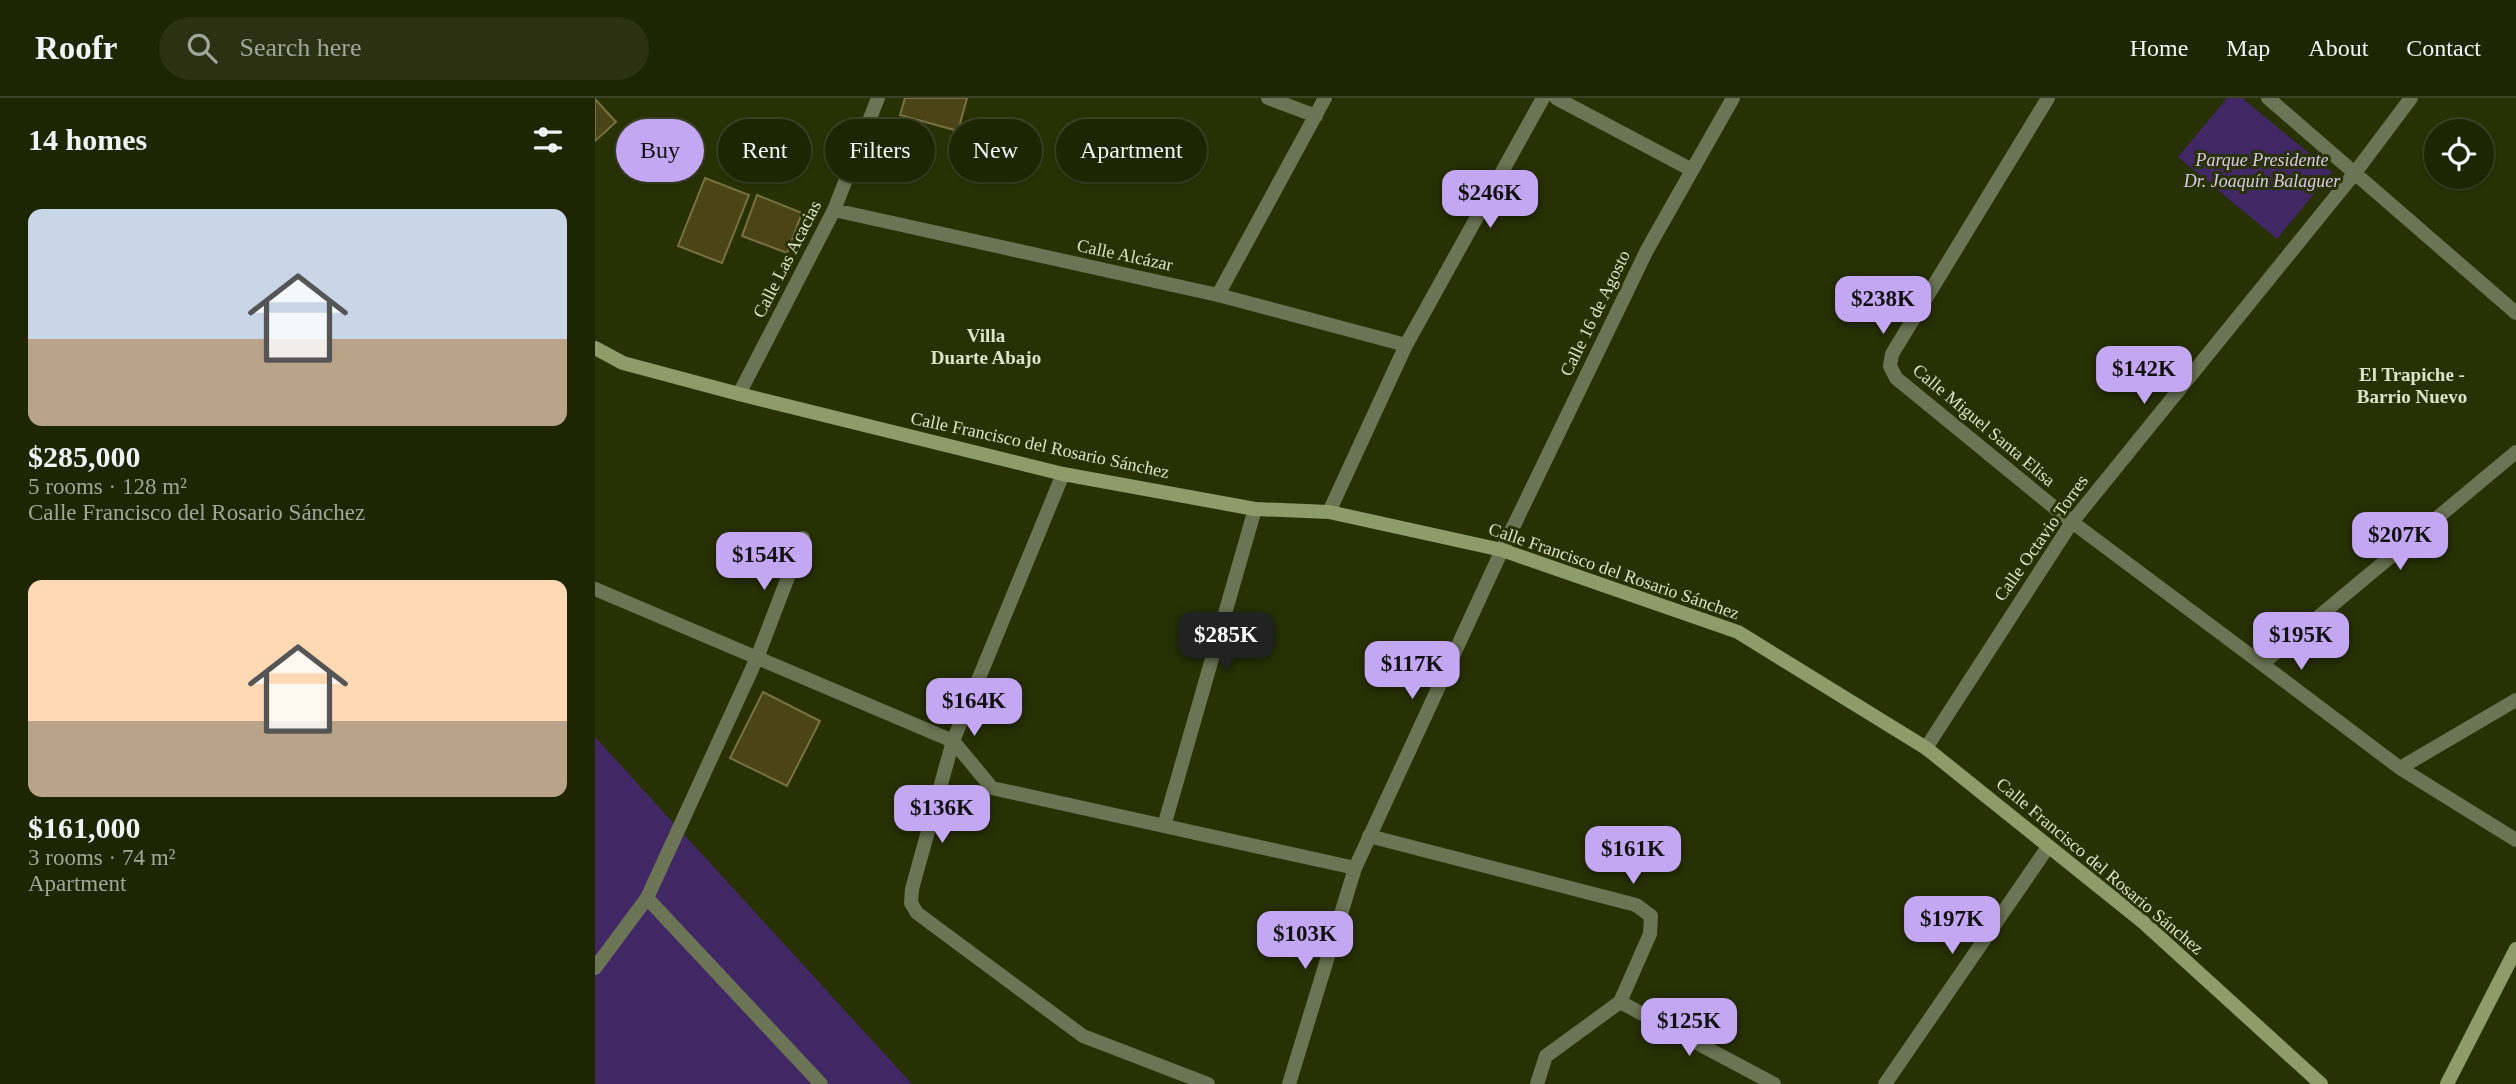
<!DOCTYPE html>
<meta charset="utf-8">
<style>
body{margin:0;font-family:"Times New Roman",serif;background:#2b3112;color:#f1f3f6;height:100vh;display:flex;flex-direction:column;font-size:26px;white-space:nowrap}
*{box-sizing:border-box;margin:0}
p{font-size:23px;color:#a1a59a}
.icon{flex:none;width:38px;height:38px;fill:none;stroke:currentColor;stroke-width:2;stroke-linecap:round;stroke-linejoin:round}
.map{position:relative;flex:1;overflow:hidden}
.side{display:flex;flex-direction:column;background:#1e2503;width:595px}
.side>*{flex:none}
.banner{position:absolute;left:21px;top:21px;width:665px;height:63px;display:flex;gap:14px}
.buttons{position:absolute;left:1829px;top:21px;display:grid;gap:14px}
.buttons a{display:grid;place-items:center;width:70px;height:70px;border-radius:50%;background:#1e2503;box-shadow:0 2px 5px #0004,0 0 0 2px #3c4225;font-size:35px}
.price{position:absolute;translate:-50% -60px;padding:0 16px;border-radius:14px;background:#c3a7f2;color:#111;font-size:23px;line-height:46px;filter:drop-shadow(0 2px 4px #0008)}
.price::after{content:'';position:absolute;left:50%;top:42px;width:21px;height:16px;margin-left:-10px;background:inherit;clip-path:polygon(0 0,100% 0,50% 100%)}
.price.selected{background:#222;color:#fff}
ul{padding:0;list-style:none}
li{display:grid;align-content:center;gap:14px;height:371px;padding:0 28px}
li span{display:grid;place-items:center;height:217px;border-radius:14px;color:#555}
li>.icon{margin-inline-start:auto}
span .icon{width:126px;height:126px;fill:#fffc;stroke-width:1}
li b{font-size:30px}
h2{display:flex;justify-content:space-between;align-items:center;height:84px;padding:0 28px;font-size:30px}
.tag{padding:0 24px;border-radius:32px;background:#1e2503;box-shadow:0 2px 5px #0004,0 0 0 2px #3c4225;font-size:24px;line-height:63px}
.tag.selected{background:#c3a7f2;color:#111}
header{display:flex;align-items:center;gap:42px;box-sizing:border-box;height:98px;padding:0 35px;background:#1e2503;border-bottom:2px solid #3c4225}
header strong{font-size:33px}
nav{display:flex;gap:38px;margin-inline-start:auto;font-size:24px}
.search{width:490px;height:63px;background:#2b3112;display:flex;align-items:center;gap:18px;box-sizing:border-box;padding:0 24px;border-radius:38px;color:#a1a59a;font-size:26px}
main{display:flex;flex:1;min-height:0}
.map>svg:first-child{display:block}
.green{fill:#412763}
.building{fill:#4b4417;stroke:#787243;stroke-width:2}
.lines{fill:none;stroke-linecap:round;stroke-linejoin:round}
.street{stroke:#6b7454;stroke-width:14}
.secondary{stroke:#8e9c69;stroke-width:14}
.labels{text-anchor:middle;dominant-baseline:central;stroke-width:6;stroke-linejoin:round;paint-order:stroke}
.park-label{font-size:18px;font-style:italic;fill:#d7c9f0;stroke:#283104}
.street-label{font-size:18px;fill:#dbe3ca;stroke:#283104}
.neighbourhood-label{font-size:19px;font-weight:bold;fill:#dbe3ca;stroke:#283104}
</style>
<header>
<strong>Roofr</strong>
<div class="search"><svg class="icon" aria-label="search" viewBox="0 0 24 24"><circle cx="10" cy="10" r="6"/><path d="M15 15l6 6"/></svg>Search here</div>
<nav><a>Home</a><a>Map</a><a>About</a><a>Contact</a></nav>
</header>
<main>
<section class="side">
<h2>14 homes<svg class="icon" aria-label="filters" viewBox="0 0 24 24"><path d="M4 7h16M4 17h16"/><circle cx="9" cy="7" r="2"/><circle cx="15" cy="17" r="2"/></svg></h2>
<ul>
<li><span style="background:linear-gradient(#c9d6e8 60%,#b9a48a 0)"><svg class="icon" aria-label="home" viewBox="0 0 24 24"><path d="M3 11l9-7 9 7M6 9v11h12V9"/></svg></span><div><b>$285,000</b><p>5 rooms · 128 m²</p><p>Calle Francisco del Rosario Sánchez</p></div></li>
<li><span style="background:linear-gradient(#ffd9b3 65%,#b9a48a 0)"><svg class="icon" aria-label="home" viewBox="0 0 24 24"><path d="M3 11l9-7 9 7M6 9v11h12V9"/></svg></span><div><b>$161,000</b><p>3 rooms · 74 m²</p><p>Apartment</p></div></li>
</ul>
</section>
<div class="map">
<svg width="1921" height="986" viewBox="0 0 1921 986">
<rect width="100%" height="100%" fill="#283104"/>
<path class="green" d="M 1632,0 L 1647,0 L 1737,74 L 1682,141 L 1583,59 Z
M 0,639 L 317,986 L 0,986 Z"/>
<path class="building" d="M 310,0 L 372,0 L 363,33 L 305,17 Z
M 0,1 L 21,24 L 0,43 Z
M 110,80 L 154,97 L 127,165 L 83,148 Z
M 162,97 L 207,115 L 192,155 L 147,138 Z
M 168,594 L 225,623 L 192,688 L 135,660 Z"/>
<g class="lines">
<path class="street" d="M 673,0 L 721,18
M 961,0 L 1097,72
M 1453,0 L 1297,256 L 1295,268 L 1301,280 L 1477,424 L 1667,566 L 1805,670 L 1921,742
M 1673,0 L 1921,215
M 239,112 L 623,197 L 811,247
M 623,197 L 730,0
M 144,296 L 239,112 L 283,0
M 468,376 L 358,643 L 317,791 L 316,805 L 322,815 L 488,938 L 613,986
M 734,414 L 811,247 L 948,0
M 0,491 L 358,643 L 397,690 L 760,770
M 1667,566 L 1921,354
M 1331,650 L 1477,424 L 1759,76 L 1816,0
M 1805,670 L 1921,602
M 569,728 L 660,411
M 774,738 L 1041,807 L 1056,818 L 1055,836 L 1025,904 L 951,958 L 942,986
M 52,800 L 226,986
M 0,870 L 52,800 L 162,560 L 208,440
M 1025,904 L 1179,986
M 694,986 L 760,770 L 907,452 L 1052,152 L 1138,0
M 1290,986 L 1453,749"/>
<path class="secondary" d="M 0,250 L 28,265 L 144,296 L 468,376 L 660,411 L 734,414 L 907,452 L 1143,534 L 1331,650 L 1548,824 L 1726,986
M 1852,986 L 1921,851"/>
</g>
<g class="labels">
<g class="park-label">
<text x="1667" y="62">Parque Presidente<tspan x="1667" dy="21">Dr. Joaquín Balaguer</tspan></text>
</g>
<g class="street-label">
<text transform="translate(530 157) rotate(12)">Calle Alcázar</text>
<text transform="translate(192 161) rotate(-63)">Calle Las Acacias</text>
<text transform="translate(1000 215) rotate(-64)">Calle 16 de Agosto</text>
<text transform="translate(1389 327) rotate(40)">Calle Miguel Santa Elisa</text>
<text transform="translate(445 347) rotate(12)">Calle Francisco del Rosario Sánchez</text>
<text transform="translate(1446 440) rotate(-55)">Calle Octavio Torres</text>
<text transform="translate(1019 473) rotate(19)">Calle Francisco del Rosario Sánchez</text>
<text transform="translate(1505 768) rotate(40)">Calle Francisco del Rosario Sánchez</text>
</g>
<g class="neighbourhood-label">
<text x="391" y="237">Villa<tspan x="391" dy="22">Duarte Abajo</tspan></text>
<text x="1817" y="276">El Trapiche -<tspan x="1817" dy="22">Barrio Nuevo</tspan></text>
</g>
</g>
</svg>
<div class="buttons">
<a><svg class="icon" aria-label="locate" viewBox="0 0 24 24"><circle cx="12" cy="12" r="6"/><path d="M12 2v4M12 18v4M2 12h4M18 12h4"/></svg></a>
</div>
<b class="price" style="left:895px;top:132px">$246K</b>
<b class="price" style="left:1288px;top:238px">$238K</b>
<b class="price" style="left:1549px;top:308px">$142K</b>
<b class="price" style="left:1805px;top:474px">$207K</b>
<b class="price" style="left:169px;top:494px">$154K</b>
<b class="price selected" style="left:631px;top:574px">$285K</b>
<b class="price" style="left:1706px;top:574px">$195K</b>
<b class="price" style="left:817px;top:603px">$117K</b>
<b class="price" style="left:379px;top:640px">$164K</b>
<b class="price" style="left:347px;top:747px">$136K</b>
<b class="price" style="left:1038px;top:788px">$161K</b>
<b class="price" style="left:1357px;top:858px">$197K</b>
<b class="price" style="left:710px;top:873px">$103K</b>
<b class="price" style="left:1094px;top:960px">$125K</b>
<div class="banner">
<a class="tag selected">Buy</a>
<a class="tag">Rent</a>
<a class="tag">Filters</a>
<a class="tag">New</a>
<a class="tag">Apartment</a>
</div>
</div>
</main>
